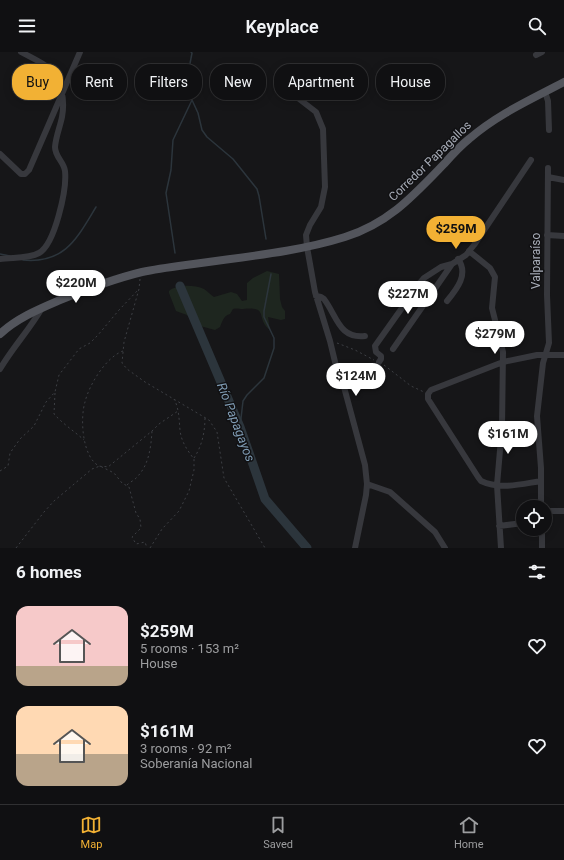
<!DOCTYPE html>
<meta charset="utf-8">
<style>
body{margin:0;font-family:Roboto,sans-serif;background:#19191b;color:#f1f3f6;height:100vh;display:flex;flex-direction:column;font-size:15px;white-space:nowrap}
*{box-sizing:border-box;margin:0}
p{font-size:13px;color:#9c9d9f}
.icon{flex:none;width:22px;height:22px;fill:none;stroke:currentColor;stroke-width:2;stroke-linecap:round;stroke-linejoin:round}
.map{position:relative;height:496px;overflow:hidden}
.panel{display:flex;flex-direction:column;background:#101012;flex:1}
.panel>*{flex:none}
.top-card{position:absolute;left:12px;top:12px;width:540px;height:36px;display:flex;gap:8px}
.buttons{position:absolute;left:516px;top:448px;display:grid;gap:8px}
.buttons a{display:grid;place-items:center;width:36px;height:36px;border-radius:50%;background:#101012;box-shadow:0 2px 10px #0003,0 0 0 1px #303032;font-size:20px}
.price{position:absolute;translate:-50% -34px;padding:0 9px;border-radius:14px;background:#fff;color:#222;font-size:13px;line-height:26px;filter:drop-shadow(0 1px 2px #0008)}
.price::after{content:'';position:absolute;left:50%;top:24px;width:12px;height:9px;margin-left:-6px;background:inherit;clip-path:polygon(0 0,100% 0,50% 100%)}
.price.current{background:#f2b134;color:#111}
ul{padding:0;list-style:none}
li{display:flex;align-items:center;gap:12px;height:100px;padding:0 16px}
li span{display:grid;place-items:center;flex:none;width:112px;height:80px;border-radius:12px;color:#555}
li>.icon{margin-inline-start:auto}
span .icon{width:48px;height:48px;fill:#fffc;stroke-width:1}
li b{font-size:17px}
h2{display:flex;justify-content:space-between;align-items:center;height:48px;padding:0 16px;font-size:17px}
.chip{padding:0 14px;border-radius:16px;background:#101012;box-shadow:0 2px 10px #0003,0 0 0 1px #303032;font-size:14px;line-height:36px}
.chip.current{background:#f2b134;color:#111}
header{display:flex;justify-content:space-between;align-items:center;height:52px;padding:0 16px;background:#101012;font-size:18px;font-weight:600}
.tab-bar{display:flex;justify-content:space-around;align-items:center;height:56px;border-top:1px solid #303032;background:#101012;font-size:11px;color:#9c9d9f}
.tab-bar a{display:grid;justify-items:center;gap:2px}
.tab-bar .current{color:#f2b134}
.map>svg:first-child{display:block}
.green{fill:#1e261f}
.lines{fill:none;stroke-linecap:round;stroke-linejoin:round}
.stream{stroke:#2c353c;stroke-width:1.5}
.river{stroke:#2c353c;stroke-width:9}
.path{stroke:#3d3f44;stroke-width:1;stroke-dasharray:2 3;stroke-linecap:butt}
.minor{stroke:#37383d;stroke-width:6}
.major{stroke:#53555c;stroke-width:8}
.labels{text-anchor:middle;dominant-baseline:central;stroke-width:3;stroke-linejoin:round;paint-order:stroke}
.street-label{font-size:12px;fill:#a8adb8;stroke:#111113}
.water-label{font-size:13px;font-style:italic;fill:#7f9bb3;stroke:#111113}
</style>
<header><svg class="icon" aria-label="menu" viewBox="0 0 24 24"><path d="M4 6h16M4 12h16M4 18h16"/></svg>Keyplace<svg class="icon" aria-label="search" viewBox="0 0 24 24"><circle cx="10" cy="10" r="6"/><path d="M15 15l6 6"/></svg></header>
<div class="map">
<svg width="564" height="496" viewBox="0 0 564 496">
<rect width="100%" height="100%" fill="#161618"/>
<path class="green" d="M 267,219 L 279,222 L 280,247 L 282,255 L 285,259 L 285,267 L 281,268 L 268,265 L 270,278 C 255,267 270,254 243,257 C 239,257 237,256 233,257 L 230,262 C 224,263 222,270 220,275 L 215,278 L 204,275 L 199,274 L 187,263 L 176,259 L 169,241 L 169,239 C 178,232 194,233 204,237 C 207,239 211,243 214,245 L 231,240 L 237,242 L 242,249 L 247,248 L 247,231 L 253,226 Z"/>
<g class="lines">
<path class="stream" d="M 192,48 L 198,61 L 202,78 L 207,85 L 233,107 L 257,137 L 259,144 L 266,187
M 175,201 L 166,141 L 171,118 L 173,88 L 192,48 L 188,22 L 192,1 L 191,0
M 0,202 L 10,204
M 23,208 C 65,212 77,186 96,155
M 240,375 L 243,349 L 247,343 L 264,326 L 274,296 L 274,286 L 264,265 L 264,259 L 271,222"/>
<path class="river" d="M 180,234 L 240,375 L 265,447 L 307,496"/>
<path class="path" d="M 140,227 L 139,237 L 124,290 L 122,311 L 127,317 L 145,330 L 209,368 L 217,380 L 224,426 L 265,496
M 337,291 L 355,298 L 374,308
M 123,299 C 106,305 89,333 85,350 C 80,366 82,405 99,414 C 102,415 105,414 108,415 L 152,379 L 159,372 L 178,359
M 384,313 L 411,334 L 424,340
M 55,341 L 54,362 C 63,372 74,379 84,388
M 194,406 C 202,394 205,380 205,365
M 0,419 L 8,414 L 10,401 L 20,387 L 34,374 L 46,350 L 55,340 L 59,323 L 79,297 L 90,291 L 98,283 L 119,258 L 139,237
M 127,433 C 130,430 135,428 137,425 C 149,413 151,395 152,379
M 16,496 L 44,460 L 54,449 L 92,417 L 100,414 L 114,421 L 122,431 L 129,435 L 136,461 L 140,467 L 141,476 L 132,485 L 136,492 L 145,490 L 147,496
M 150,496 L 162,477 L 179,459 L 189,439 L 194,418 L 194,407 C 187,398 181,389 180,378 C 179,367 179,356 174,347"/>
<path class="minor" d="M 536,3 L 542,0
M 545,40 L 548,49 L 549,78
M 294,43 L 316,60 L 323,77 L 325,135 L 321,155 L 310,173 L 306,183 L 307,195 L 315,240 L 330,289 L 336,314 L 344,335 L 365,413 L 367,432 L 366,443 L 355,496
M 0,102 L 21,122 L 25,122 L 29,118 L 80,0
M 548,125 L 564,128
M 547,183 L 564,184
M 469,199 L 490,216 L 495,225 L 492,256 L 503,300 L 502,375 L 497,433 L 501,496
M 0,207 C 12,205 28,207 39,201 C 55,192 67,137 65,119 C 64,110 55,105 55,95 C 56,84 60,75 62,65 C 65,49 62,29 50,17 C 42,10 30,5 21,0
M 316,244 L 321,245 L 324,247 C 337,264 339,287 365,284
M 447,249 C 457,237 469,222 458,207
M 393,297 L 452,212 L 466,203 L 474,193 L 531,108
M 379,310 L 381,307 L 381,304 L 376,300 L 375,294 L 419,232 L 424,226 L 441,215 L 452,212
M 0,317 C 13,295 30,277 42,256
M 502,375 L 537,376
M 541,429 C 521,432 500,438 481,429 L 478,425 L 428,347 L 428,342 L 431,338 L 503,310 L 537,303 L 564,303
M 367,432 L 390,440 L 435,480 L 445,496
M 541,455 L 541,416 L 537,364 L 543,311 L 549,291 L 547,243 L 548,116
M 545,459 L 564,459
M 499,474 L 523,471
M 542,477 L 542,496"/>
<path class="major" d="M 0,282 C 17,266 39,257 60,248 C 87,237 113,227 142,220 C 156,217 171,215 186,213 C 239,205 294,201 345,185 C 389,171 413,144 444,112 C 452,103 460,94 469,87 C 498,62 530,48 564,30"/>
</g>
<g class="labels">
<g class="street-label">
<text transform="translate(430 109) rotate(-44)">Corredor Papagallos</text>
<text transform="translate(536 209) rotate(-90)">Valparaíso</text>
</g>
<g class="water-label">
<text transform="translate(236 370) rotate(69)">Río Papagayos</text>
</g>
</g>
</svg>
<div class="buttons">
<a><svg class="icon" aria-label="locate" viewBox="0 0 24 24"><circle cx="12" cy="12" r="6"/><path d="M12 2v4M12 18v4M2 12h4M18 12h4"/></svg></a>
</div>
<b class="price current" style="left:456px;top:198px">$259M</b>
<b class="price" style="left:76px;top:252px">$220M</b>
<b class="price" style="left:408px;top:263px">$227M</b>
<b class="price" style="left:495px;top:303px">$279M</b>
<b class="price" style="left:356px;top:345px">$124M</b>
<b class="price" style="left:508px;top:403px">$161M</b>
<div class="top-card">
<a class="chip current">Buy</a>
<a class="chip">Rent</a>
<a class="chip">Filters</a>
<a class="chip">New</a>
<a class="chip">Apartment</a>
<a class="chip">House</a>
</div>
</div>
<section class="panel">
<h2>6 homes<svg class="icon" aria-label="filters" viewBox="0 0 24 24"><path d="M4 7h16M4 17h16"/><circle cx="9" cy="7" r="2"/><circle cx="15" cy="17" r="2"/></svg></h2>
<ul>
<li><span style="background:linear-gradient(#f6c9c9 75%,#b9a48a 0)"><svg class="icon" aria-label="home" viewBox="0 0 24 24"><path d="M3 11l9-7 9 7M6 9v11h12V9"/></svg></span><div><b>$259M</b><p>5 rooms · 153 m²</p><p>House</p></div><svg class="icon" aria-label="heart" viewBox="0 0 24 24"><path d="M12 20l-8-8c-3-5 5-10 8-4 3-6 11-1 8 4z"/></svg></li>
<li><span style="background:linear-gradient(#ffd9b3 60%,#b9a48a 0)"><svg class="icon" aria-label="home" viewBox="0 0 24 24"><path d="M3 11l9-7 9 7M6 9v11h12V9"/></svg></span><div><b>$161M</b><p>3 rooms · 92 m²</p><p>Soberanía Nacional</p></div><svg class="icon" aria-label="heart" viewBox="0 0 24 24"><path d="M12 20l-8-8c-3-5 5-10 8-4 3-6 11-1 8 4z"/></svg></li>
</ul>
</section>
<nav class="tab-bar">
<a class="current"><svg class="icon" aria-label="map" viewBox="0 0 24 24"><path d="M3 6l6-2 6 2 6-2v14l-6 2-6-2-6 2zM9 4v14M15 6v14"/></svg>Map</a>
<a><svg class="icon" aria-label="saved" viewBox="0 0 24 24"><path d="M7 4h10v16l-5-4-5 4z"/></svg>Saved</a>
<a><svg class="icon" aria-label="home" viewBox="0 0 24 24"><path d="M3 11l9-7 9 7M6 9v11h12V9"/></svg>Home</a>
</nav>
